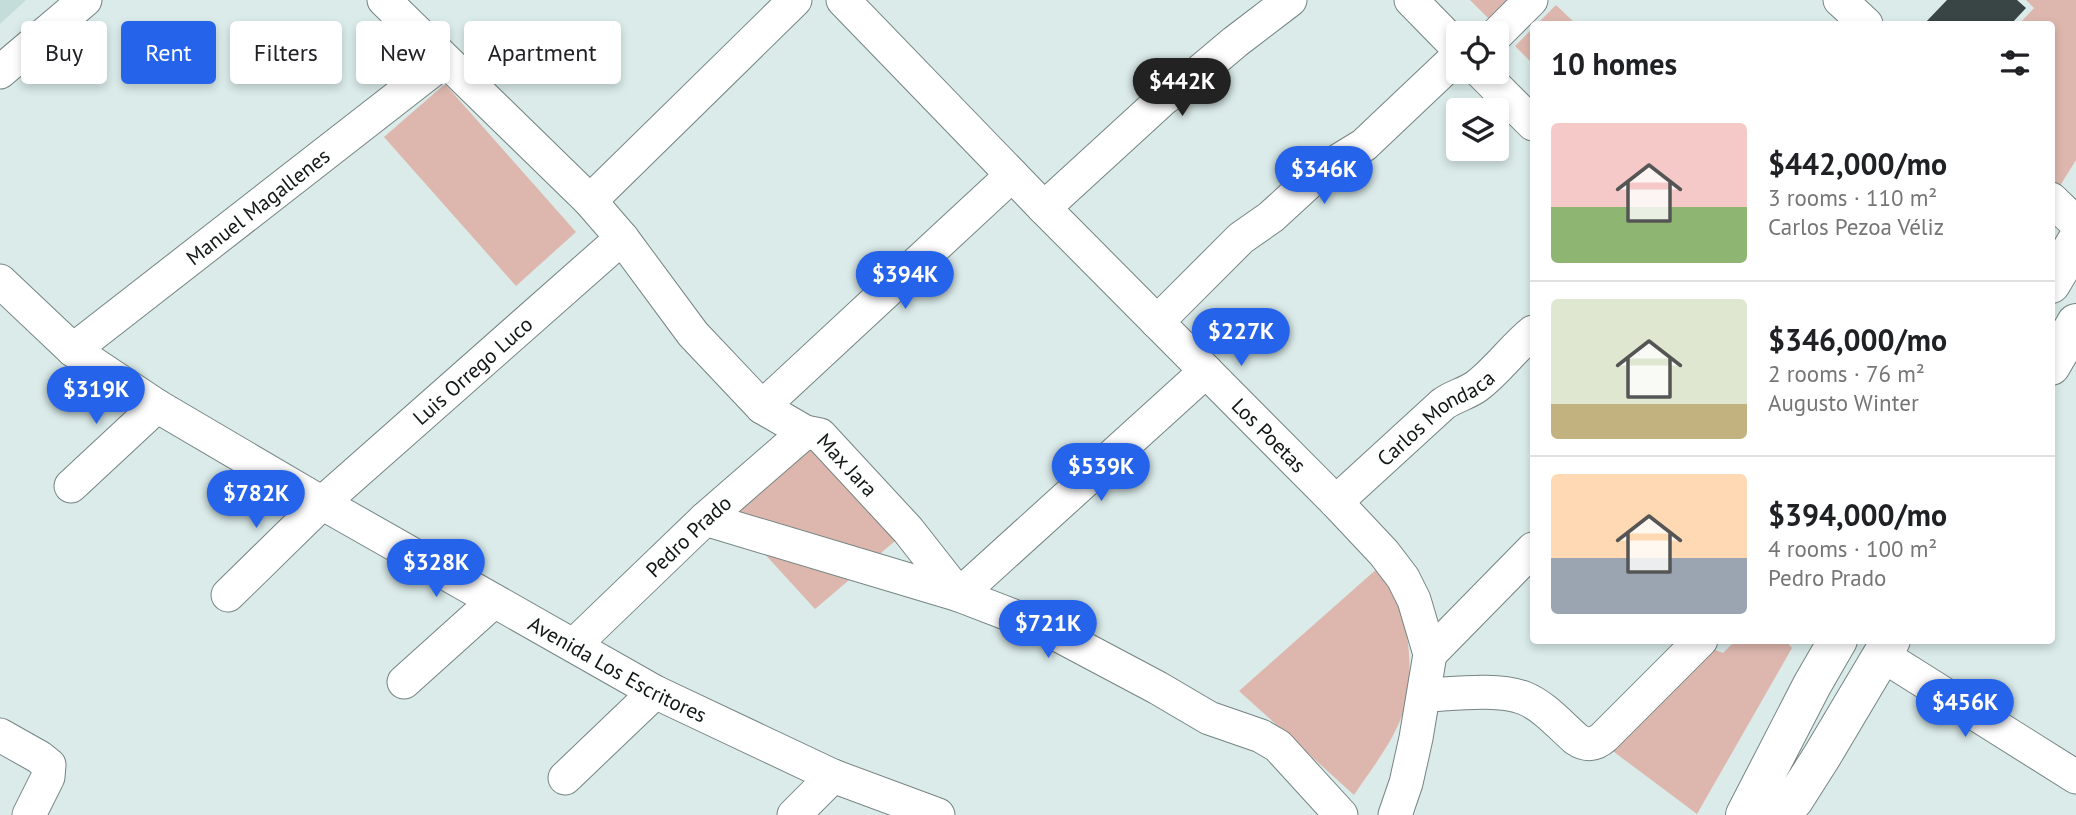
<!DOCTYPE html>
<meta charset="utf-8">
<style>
body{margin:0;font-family:"PT Sans",sans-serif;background:#f2f2f2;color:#202124;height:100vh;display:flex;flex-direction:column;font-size:26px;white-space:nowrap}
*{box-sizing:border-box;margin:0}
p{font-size:23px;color:#757577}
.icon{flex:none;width:38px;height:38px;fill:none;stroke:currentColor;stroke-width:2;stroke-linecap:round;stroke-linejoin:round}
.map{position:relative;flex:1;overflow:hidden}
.side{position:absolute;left:1530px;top:21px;width:525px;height:623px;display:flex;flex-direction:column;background:#fff;border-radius:7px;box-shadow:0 4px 10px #0003}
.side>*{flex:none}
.top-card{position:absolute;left:21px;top:21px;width:665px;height:63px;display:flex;gap:14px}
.controls{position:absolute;left:1446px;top:21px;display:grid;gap:14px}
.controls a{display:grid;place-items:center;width:63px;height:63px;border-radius:7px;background:#fff;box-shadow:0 4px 10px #0003;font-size:35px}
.price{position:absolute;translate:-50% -60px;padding:0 16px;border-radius:24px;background:#2563eb;color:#fff;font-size:23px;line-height:46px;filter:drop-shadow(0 2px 4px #0008)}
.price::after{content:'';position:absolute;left:50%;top:42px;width:21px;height:16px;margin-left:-10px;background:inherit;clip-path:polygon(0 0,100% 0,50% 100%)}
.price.active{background:#222;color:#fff}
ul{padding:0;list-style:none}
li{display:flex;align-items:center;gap:21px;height:175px;padding:0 21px}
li+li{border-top:2px solid #e0e0e0}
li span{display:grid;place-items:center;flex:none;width:196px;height:140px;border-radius:7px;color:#555}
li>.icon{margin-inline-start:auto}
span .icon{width:84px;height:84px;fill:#fffc;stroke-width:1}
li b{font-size:30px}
h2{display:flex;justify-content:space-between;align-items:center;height:84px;padding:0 21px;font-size:30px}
.pill{padding:0 24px;border-radius:7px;background:#fff;box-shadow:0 4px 10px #0003;font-size:24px;line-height:63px}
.pill.active{background:#2563eb;color:#fff}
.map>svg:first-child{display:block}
.built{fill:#c4dddb}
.green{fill:#ddb7ad}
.building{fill:#384544}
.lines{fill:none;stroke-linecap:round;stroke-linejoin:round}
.street-casing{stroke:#758482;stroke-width:35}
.primary-casing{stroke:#758482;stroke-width:40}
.street{stroke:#fff;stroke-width:33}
.primary{stroke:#fff;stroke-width:38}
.labels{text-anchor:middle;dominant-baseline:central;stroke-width:7;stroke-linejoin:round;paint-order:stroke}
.street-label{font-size:21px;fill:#111616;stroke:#fff}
</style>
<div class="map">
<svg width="2076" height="815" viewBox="0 0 2076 815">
<rect width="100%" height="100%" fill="#daebe9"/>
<path class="built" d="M 0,0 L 26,0 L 0,24 Z"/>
<path class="green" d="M 1470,0 L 1524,0 L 1497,27 Z
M 2026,0 L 2076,0 L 2076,160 L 2058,189 L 2051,183 L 2051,24 L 2019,24 L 2034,8 Z
M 1556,5 L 1576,24 L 1537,24 Z
M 1533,28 L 1533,64 L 1515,46 Z
M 445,84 L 576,232 L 516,286 L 384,137 Z
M 820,435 L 908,530 L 815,609 L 729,515 Z
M 1379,567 C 1386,579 1394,592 1399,605 C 1410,634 1413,676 1405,706 C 1397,737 1372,768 1354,795 L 1239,691 Z
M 1736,640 L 1786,641 L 1792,648 L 1697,814 L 1610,749 L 1710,648 L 1723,653 Z"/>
<path class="building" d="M 1947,0 L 2017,0 L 2026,8 L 2011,24 L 1924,24 Z"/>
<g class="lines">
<defs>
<g id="street">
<path id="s1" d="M 384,0 L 590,201 L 622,238 L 693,334 L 762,407 L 805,432 L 820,435 L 908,530 L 959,595 L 1045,628 L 1158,688 L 1209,718 L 1261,736 L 1278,746 L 1341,815"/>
<path id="s2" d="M 843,0 L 1044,208 L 1336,502 L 1384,553 L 1403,578 L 1414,600 L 1430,654 L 1416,738 L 1406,783 L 1395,815"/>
<path d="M 1411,0 L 1458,48"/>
<path d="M 1840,0 L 1866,24"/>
<path d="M 1496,35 L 1531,0"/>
<path d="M 0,72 L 85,0"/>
<path d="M 1481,72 L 1533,124"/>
<path d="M 2051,199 L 2076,223"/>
<path d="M 590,201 L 795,0"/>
<path d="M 1044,208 L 1163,99 L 1191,79 L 1235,42 L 1290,0"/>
<path id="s3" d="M 0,281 L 73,350 L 157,406 L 322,503 L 655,692 L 833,776 L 938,815"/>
<path d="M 1157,322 L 1241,238 L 1271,217 L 1320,172 L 1364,145 L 1458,56"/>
<path id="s4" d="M 73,350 L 444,61"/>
<path d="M 762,407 L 1012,175"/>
<path d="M 71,486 L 157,406"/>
<path id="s5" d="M 1336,502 L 1443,404 C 1454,396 1466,394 1477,386 C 1498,370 1513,348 1533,332"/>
<path d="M 705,519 L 959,595 L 1206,371"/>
<path id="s6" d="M 228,595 L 322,503 L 622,238"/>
<path id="s7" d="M 574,645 L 705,519 L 805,432"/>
<path d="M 1430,654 L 1533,549"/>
<path d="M 1882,655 L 2076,777"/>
<path d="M 404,682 L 494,601"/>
<path d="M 1424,695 C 1452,694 1498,688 1524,698 C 1544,706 1560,725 1576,739 C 1586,746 1595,745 1604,737 L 1701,640"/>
<path d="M 0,735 L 39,757 L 49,765 L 48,777 L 29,815"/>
<path d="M 565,778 L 655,692"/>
<path d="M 794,815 L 833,776"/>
</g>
<path id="primary" d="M 2051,284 L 2076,242
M 2051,366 L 2076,323
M 1745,815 L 1812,685 L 1838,640
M 1781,815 L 1794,800 L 1822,756 L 1891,640"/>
</defs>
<use href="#street" class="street-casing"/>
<use href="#primary" class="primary-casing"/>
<use href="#street" class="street"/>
<use href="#primary" class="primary"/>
</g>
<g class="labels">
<g class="street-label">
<text stroke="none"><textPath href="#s4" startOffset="234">Manuel Magallenes</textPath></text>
<text stroke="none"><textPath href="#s6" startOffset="332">Luis Orrego Luco</textPath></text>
<text stroke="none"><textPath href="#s5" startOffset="131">Carlos Mondaca</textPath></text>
<text stroke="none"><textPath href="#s2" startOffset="609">Los Poetas</textPath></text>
<text stroke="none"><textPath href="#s1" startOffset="662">Max Jara</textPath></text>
<text stroke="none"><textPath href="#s7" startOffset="158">Pedro Prado</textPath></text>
<text stroke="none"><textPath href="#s3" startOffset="732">Avenida Los Escritores</textPath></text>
</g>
</g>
</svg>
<div class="controls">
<a><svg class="icon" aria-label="locate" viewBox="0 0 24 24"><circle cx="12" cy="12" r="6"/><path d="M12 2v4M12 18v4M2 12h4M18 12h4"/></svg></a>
<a><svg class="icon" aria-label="layers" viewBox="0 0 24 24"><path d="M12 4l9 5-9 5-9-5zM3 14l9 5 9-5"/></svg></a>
</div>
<b class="price active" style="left:1182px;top:118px">$442K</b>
<b class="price" style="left:1324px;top:206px">$346K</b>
<b class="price" style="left:905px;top:311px">$394K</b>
<b class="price" style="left:1241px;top:368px">$227K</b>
<b class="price" style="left:96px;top:426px">$319K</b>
<b class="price" style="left:1101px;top:503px">$539K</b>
<b class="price" style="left:256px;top:530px">$782K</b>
<b class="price" style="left:436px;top:599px">$328K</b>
<b class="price" style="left:1048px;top:660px">$721K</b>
<b class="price" style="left:1965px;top:739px">$456K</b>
<div class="top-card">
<a class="pill">Buy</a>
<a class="pill active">Rent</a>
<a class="pill">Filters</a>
<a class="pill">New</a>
<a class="pill">Apartment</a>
</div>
<section class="side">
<h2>10 homes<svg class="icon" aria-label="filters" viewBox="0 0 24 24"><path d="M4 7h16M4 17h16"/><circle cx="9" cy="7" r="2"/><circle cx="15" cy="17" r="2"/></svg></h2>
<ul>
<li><span style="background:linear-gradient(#f6c9c9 60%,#8fb573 0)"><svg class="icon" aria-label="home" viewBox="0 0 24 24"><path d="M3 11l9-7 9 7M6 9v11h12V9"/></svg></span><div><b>$442,000/mo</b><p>3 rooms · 110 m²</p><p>Carlos Pezoa Véliz</p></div></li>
<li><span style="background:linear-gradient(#dfe7d0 75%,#c2b280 0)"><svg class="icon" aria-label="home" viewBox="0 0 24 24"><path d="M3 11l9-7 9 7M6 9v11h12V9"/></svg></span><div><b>$346,000/mo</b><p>2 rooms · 76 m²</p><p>Augusto Winter</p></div></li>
<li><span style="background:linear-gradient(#ffd9b3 60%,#9aa5b1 0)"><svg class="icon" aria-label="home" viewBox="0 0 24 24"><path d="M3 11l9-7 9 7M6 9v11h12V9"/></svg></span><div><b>$394,000/mo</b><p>4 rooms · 100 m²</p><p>Pedro Prado</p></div></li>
</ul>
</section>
</div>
